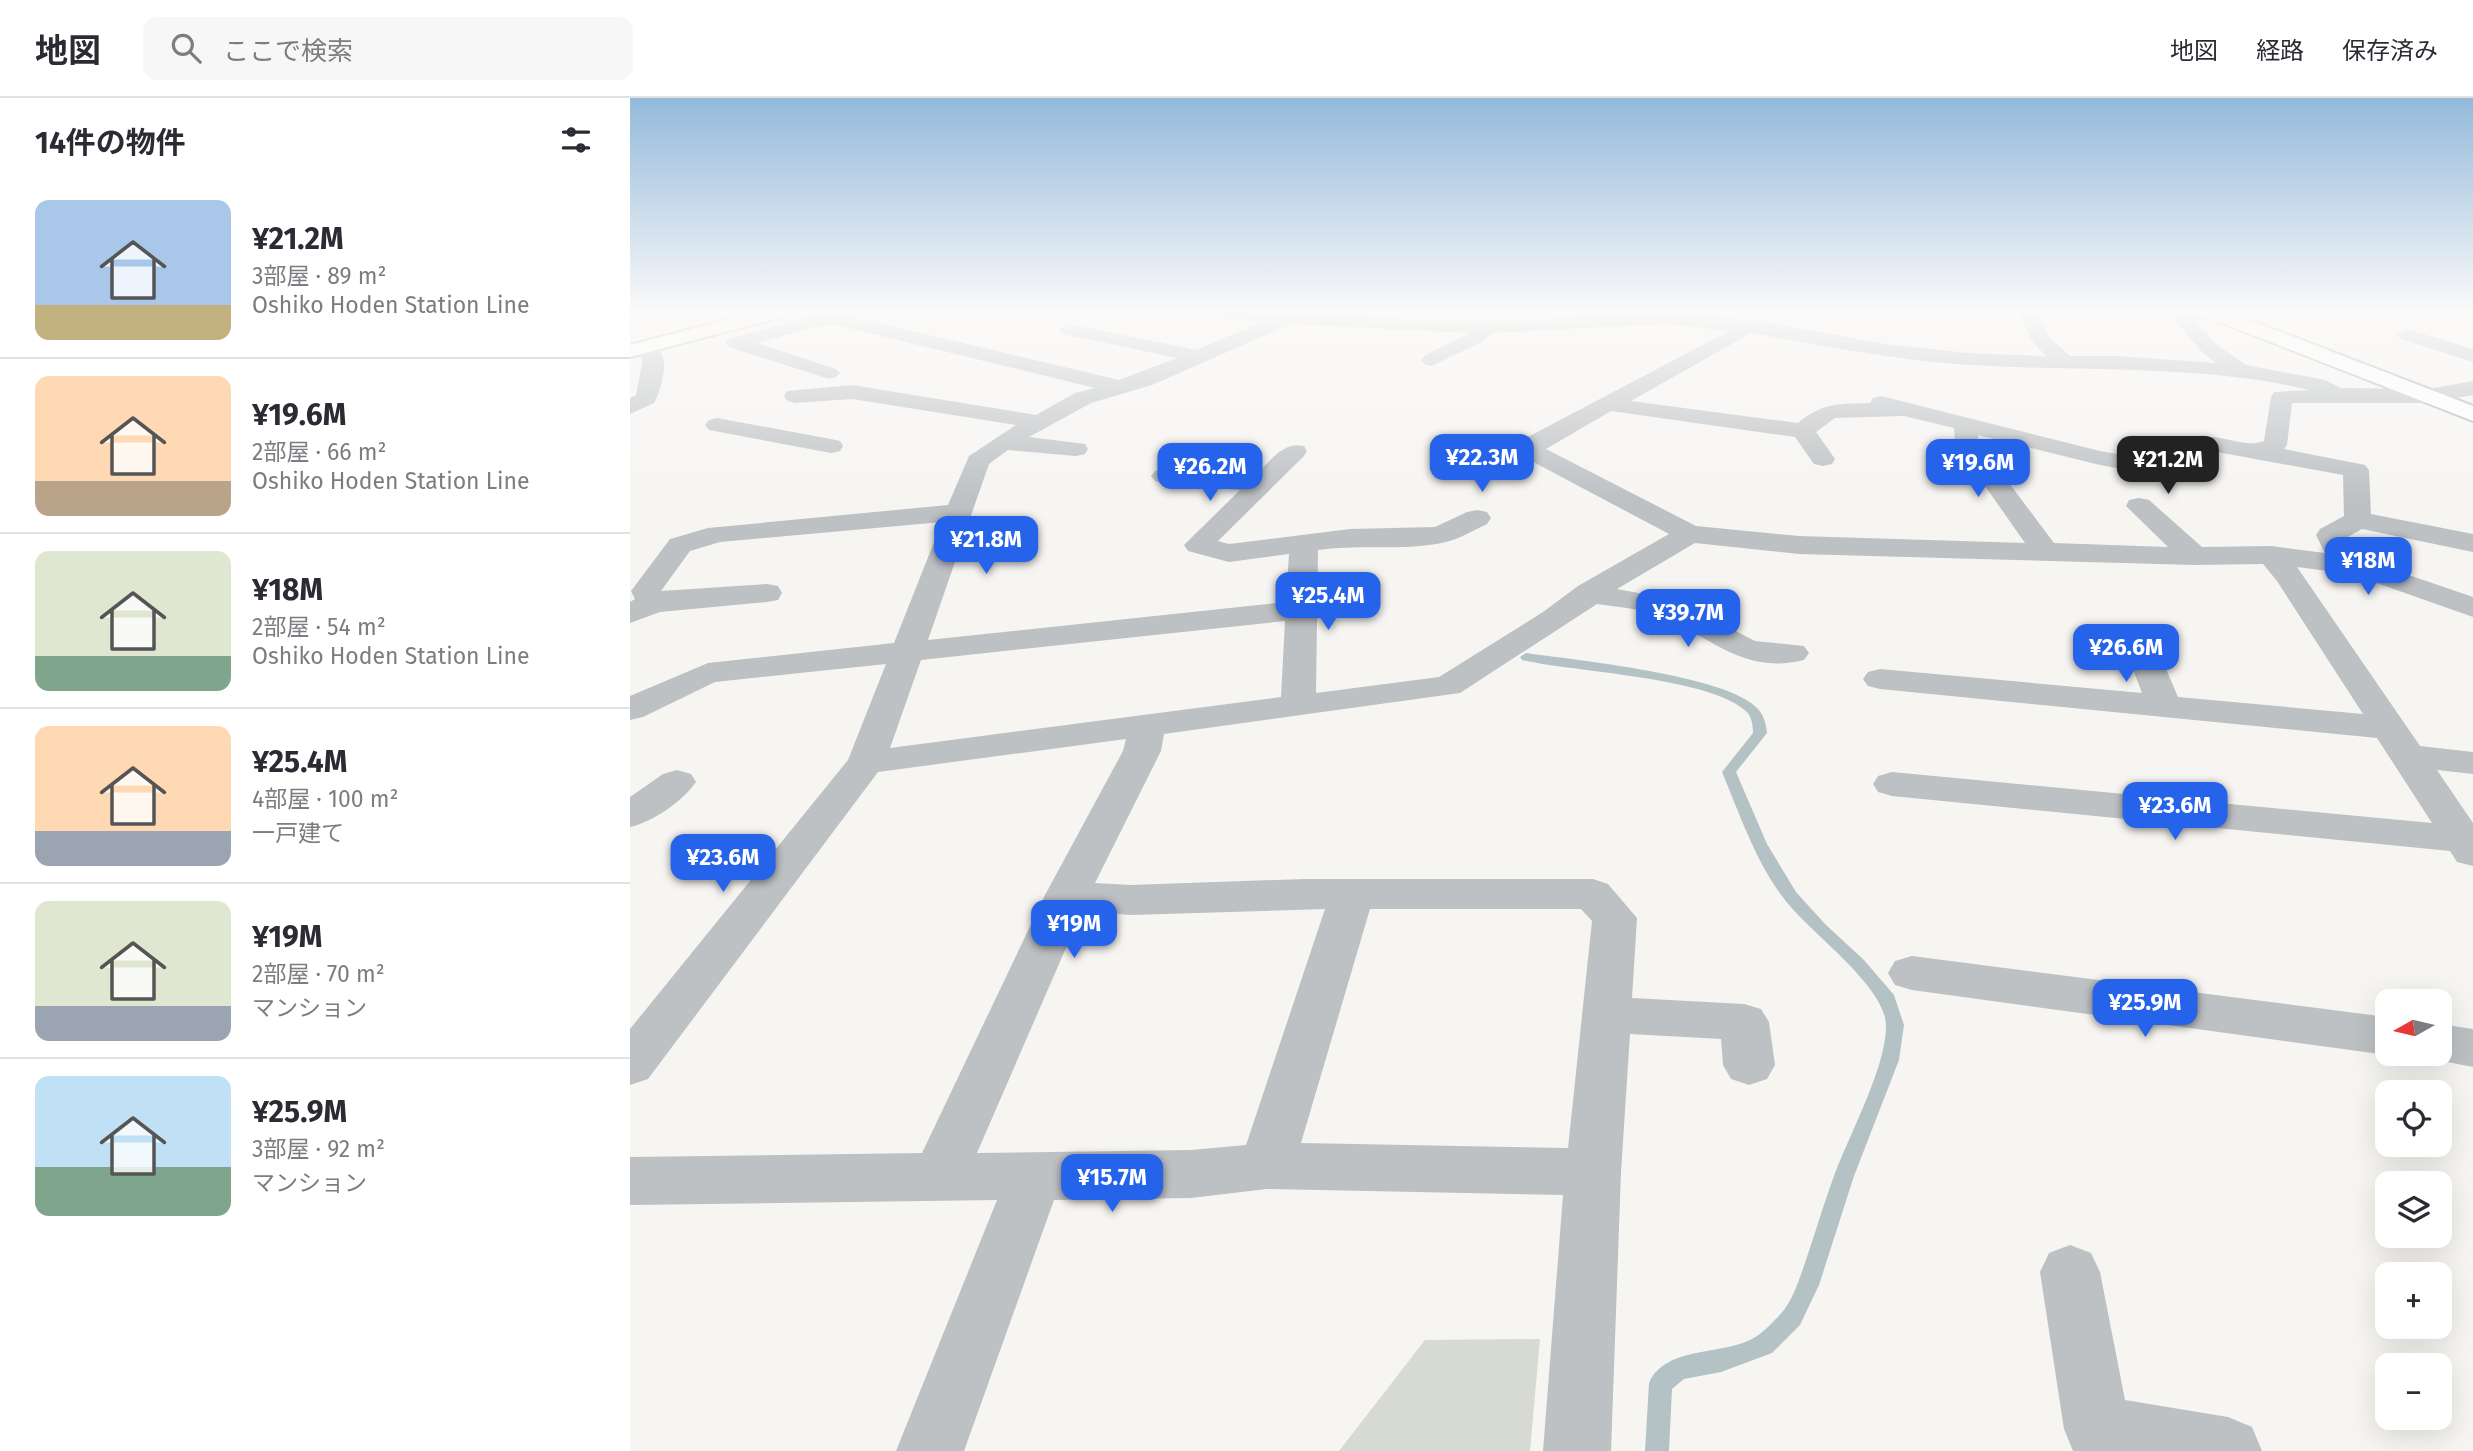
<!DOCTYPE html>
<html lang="ja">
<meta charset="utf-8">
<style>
body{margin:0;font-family:"Fira Sans","Noto Sans JP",sans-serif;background:#f7f7f7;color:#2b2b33;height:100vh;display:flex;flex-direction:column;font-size:26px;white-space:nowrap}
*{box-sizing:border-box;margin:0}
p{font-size:23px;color:#7c7c81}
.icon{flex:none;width:38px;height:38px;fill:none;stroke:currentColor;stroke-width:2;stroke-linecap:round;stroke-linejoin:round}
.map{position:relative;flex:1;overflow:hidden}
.panel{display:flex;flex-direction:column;background:#fff;width:630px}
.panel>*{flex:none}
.needle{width:46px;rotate:262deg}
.tools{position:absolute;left:1745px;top:891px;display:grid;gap:14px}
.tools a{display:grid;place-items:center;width:77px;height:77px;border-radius:14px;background:#fff;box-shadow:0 7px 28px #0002;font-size:35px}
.price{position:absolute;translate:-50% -60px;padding:0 16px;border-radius:14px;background:#2563eb;color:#fff;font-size:23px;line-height:46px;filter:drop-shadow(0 2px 4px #0008)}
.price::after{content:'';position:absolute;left:50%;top:42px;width:21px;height:16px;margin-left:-10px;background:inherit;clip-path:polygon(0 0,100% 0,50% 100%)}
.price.current{background:#222;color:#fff}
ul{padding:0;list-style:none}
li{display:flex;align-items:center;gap:21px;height:175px;padding:0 35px}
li+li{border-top:2px solid #e1e1e2}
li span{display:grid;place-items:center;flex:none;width:196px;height:140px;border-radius:14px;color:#555}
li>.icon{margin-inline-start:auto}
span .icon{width:84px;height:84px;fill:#fffc;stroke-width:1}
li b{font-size:30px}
h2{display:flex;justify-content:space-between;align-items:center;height:84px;padding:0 35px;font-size:30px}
header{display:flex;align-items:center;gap:42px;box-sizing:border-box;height:98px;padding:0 35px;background:#fff;border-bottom:2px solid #e1e1e2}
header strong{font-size:33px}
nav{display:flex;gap:38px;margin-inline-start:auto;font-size:24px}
.search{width:490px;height:63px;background:#f7f7f7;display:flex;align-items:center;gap:18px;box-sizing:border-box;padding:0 24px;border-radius:14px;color:#7c7c81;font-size:26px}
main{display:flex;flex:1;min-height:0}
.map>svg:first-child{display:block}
.green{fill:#d6dad2}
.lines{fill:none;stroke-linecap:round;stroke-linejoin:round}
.stream{fill:#b5c2c5;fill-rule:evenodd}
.major-casing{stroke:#aeb4b7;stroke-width:4}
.highway-casing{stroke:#b0b5b7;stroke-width:4}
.minor{fill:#bdc1c4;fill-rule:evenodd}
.major{fill:#fff;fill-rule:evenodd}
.highway{fill:#fff;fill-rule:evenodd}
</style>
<header>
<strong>地図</strong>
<div class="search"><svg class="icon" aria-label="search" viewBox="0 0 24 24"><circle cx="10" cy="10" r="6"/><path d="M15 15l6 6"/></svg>ここで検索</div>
<nav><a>地図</a><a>経路</a><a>保存済み</a></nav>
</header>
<main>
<section class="panel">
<h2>14件の物件<svg class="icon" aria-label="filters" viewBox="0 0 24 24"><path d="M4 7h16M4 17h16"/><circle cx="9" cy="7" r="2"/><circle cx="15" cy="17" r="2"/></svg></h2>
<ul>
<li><span style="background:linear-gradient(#a9c7e8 75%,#c2b280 0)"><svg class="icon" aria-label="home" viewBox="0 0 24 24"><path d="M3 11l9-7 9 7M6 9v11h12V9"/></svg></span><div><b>¥21.2M</b><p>3部屋 · 89 m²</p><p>Oshiko Hoden Station Line</p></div></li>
<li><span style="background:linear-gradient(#ffd9b3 75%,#b9a48a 0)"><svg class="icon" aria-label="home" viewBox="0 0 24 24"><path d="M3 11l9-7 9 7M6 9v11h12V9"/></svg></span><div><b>¥19.6M</b><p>2部屋 · 66 m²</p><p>Oshiko Hoden Station Line</p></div></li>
<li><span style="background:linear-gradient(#dfe7d0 75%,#7fa58c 0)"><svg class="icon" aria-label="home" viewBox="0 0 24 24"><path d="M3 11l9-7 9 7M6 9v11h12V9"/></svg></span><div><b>¥18M</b><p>2部屋 · 54 m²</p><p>Oshiko Hoden Station Line</p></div></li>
<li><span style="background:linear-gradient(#ffd9b3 75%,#9aa5b1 0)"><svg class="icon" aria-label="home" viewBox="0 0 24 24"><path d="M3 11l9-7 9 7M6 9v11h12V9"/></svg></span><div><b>¥25.4M</b><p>4部屋 · 100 m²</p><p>一戸建て</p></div></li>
<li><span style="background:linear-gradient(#dfe7d0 75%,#9aa5b1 0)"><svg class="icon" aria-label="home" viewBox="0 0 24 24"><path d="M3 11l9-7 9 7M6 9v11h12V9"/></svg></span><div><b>¥19M</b><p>2部屋 · 70 m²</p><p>マンション</p></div></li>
<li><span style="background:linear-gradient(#bfe0f5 65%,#7fa58c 0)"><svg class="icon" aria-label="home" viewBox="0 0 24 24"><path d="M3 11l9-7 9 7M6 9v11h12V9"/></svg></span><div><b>¥25.9M</b><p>3部屋 · 92 m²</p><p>マンション</p></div></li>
</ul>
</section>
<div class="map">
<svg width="1843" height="1353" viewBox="0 0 1843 1353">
<rect width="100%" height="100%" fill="#f6f5f2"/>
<path class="green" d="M 910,1241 L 900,1353 L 709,1353 L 795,1242 Z"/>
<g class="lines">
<path class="stream" d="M 896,555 C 945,562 1096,577 1127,610 C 1134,617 1136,626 1137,635 L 1106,674 L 1137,746 L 1166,794 L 1196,827 L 1234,862 L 1264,897 L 1274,927 L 1269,962 L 1224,1078 L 1189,1187 L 1170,1227 L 1142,1255 L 1091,1274 L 1054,1281 L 1042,1291 L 1039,1353 L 1015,1353 L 1019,1285 C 1036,1246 1096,1259 1127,1238 C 1136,1232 1147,1220 1154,1212 C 1165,1197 1171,1176 1177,1159 C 1186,1132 1194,1105 1204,1078 C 1219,1037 1256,970 1256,928 C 1256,888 1180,835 1155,802 C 1126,765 1110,717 1092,674 L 1123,635 C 1123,628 1122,620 1117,614 C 1081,579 944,574 892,562 L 890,559 Z"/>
<defs>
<path id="major" d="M 1567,212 L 1594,212 L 1843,308 L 1843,323 L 1569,216 Z"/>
<path id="highway" d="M 133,212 L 165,212 L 163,216 L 0,259 L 0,247 Z"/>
</defs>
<use href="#major" class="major-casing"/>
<use href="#highway" class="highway-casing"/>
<path class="minor" d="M 190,212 L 208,212 L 206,215 L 489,282 L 547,260 L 432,236 L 429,232 L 432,228 L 439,226 L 566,252 L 635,223 L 575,218 L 566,212 L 640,212 L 705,218 L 857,224 L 1036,214 L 1123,222 L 1255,246 L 1338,255 L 1416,258 L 1402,243 L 1387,212 L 1405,212 L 1420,240 L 1440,258 L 1487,258 L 1586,265 L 1573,255 L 1543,220 L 1545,216 L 1561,212 L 1587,212 L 1586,218 L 1565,223 L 1587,247 L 1616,267 L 1695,282 L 1711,290 L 1798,291 L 1843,283 L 1843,297 L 1798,305 L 1662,305 L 1657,347 L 1654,351 L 1735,367 L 1739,372 L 1741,416 L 1843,436 L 1843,454 L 1732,431 L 1716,440 L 1721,450 L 1735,462 L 1843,499 L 1843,519 L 1721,476 L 1667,469 L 1790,648 L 1843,654 L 1843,676 L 1807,672 L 1843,725 L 1843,768 L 1827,764 L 1820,753 L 1262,698 L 1248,694 L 1243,686 L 1248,678 L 1262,674 L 1802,725 L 1747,640 L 1250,591 L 1238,588 L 1233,581 L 1238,574 L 1250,571 L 1512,595 L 1493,545 L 1497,538 L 1509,535 L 1521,538 L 1525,545 L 1548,599 L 1733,616 L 1647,483 L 1633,466 L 1565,467 L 1169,456 L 1065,445 L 987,491 L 1046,502 L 1125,543 L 1174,548 L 1179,555 L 1174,562 C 1110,578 1079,535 1026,517 C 1008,510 986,509 967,506 L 830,595 L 534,636 L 531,653 L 465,785 L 501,787 L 674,781 L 963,781 L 978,786 L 1007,820 L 1002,900 L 1114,906 L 1131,911 L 1139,924 L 1145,967 L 1137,981 L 1119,987 L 1101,981 L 1093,967 L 1091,941 L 1000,936 L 991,1074 L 981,1353 L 913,1353 L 933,1097 L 637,1091 L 561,1100 L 424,1102 L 334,1353 L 266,1353 L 367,1102 L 0,1107 L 0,1059 L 292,1055 L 415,797 L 493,653 L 496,641 L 248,674 L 18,981 L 0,987 L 0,931 L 218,662 L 256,566 L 85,584 L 13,619 L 0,622 L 0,598 L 78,565 L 264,545 L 312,424 L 90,444 L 60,453 L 31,493 L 137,486 L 148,488 L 152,495 L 148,502 L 137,504 L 30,514 L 0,525 L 0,504 L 5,501 L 1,493 L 40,441 L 78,430 L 318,407 L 339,358 L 386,327 L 222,301 L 165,305 L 157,303 L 154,298 L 157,293 L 222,287 L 406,317 L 445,295 L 465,290 L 206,227 L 194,227 L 127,245 L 206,271 L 210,275 L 206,279 L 199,281 L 99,249 L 96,245 L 99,241 L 186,217 ZM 661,226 L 839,235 L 794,258 L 791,262 L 794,266 L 801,268 L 852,244 L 862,235 L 1036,226 L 1099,233 L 896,340 L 891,354 L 894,359 L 1039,436 L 948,488 L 913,514 L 809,579 L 686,595 L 688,452 C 729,446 772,453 812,445 C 828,442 842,433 857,426 L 861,420 L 857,414 L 847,412 L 837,414 L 805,429 L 720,431 L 599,446 L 588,443 L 674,358 L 677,353 L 674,348 C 653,343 639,364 625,378 L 534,370 L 525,373 L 521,378 L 525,383 L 534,386 L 610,392 L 554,447 L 558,453 L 599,464 L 659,456 L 656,504 L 298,542 L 325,464 L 394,459 L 404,456 L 408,450 L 404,444 L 394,441 L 331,446 L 359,366 L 378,352 L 446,358 L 455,356 L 458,351 L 455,346 L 399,339 L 461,305 L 522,287 ZM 1121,235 C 1194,248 1267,263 1341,267 C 1454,274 1568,266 1680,292 L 1644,294 L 1641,299 L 1634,343 C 1614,351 1592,335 1571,340 L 1553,367 L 1470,353 L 1251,298 L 1243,300 L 1240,305 C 1209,306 1193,304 1168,325 L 1001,303 ZM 981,313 L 1165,339 L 1184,366 L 1193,368 L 1202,366 L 1205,361 L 1186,334 L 1205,320 L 1274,318 L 1324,330 L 1325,345 L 1395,445 L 1169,438 L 1066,428 L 916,351 ZM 1348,337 L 1470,367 L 1560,384 L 1569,381 L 1587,354 L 1713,377 L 1714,418 L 1690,431 L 1686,437 L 1695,455 L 1641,448 L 1572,449 L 1519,402 L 1509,400 L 1499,402 L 1496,408 L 1538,449 L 1424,445 L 1349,345 ZM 655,523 L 651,599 L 260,650 L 291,562 ZM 695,811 L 616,1047 L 561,1052 L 347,1055 L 452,813 L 501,817 ZM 740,811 L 951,811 L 962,823 L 938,1050 L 671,1045 Z
M 1777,231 L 1843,251 L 1843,264 L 1770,241 L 1767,237 Z
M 10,245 C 17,247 26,250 31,255 C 39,264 30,296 24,305 L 0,316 L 0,300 L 6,297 L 13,261 L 0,251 L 3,247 Z
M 87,320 L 201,341 L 210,343 L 213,348 L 210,353 L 201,355 L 79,332 L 75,327 L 79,322 Z
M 47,672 L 61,676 L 66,684 C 53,703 23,724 0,729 L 0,699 L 33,676 Z
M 1282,858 L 1757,919 L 1757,956 L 1762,956 L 1757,957 L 1282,892 L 1265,887 L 1258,875 L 1265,863 Z
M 1810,926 L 1843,931 L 1843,969 L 1792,959 L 1791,956 L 1810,956 Z
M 1440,1147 L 1461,1155 L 1470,1174 L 1495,1302 L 1598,1319 L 1622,1329 L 1632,1353 L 1443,1353 L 1434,1331 L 1410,1174 L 1419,1155 Z"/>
<use href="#major" class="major"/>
<use href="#highway" class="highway"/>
</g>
<linearGradient id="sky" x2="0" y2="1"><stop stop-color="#93bada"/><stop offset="0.53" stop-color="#fbfaf9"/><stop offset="1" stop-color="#fbfaf9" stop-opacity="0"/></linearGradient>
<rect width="1843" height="402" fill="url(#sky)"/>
</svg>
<div class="tools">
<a><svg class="needle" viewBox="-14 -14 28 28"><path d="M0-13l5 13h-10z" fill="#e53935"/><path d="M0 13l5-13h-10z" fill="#7c7c81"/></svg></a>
<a><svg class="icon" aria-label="locate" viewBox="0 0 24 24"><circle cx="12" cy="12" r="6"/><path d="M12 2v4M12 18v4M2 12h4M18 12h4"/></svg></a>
<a><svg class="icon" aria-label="layers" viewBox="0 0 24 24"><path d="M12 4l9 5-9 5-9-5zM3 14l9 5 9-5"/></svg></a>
<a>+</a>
<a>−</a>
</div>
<b class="price" style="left:852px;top:396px">¥22.3M</b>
<b class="price current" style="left:1538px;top:398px">¥21.2M</b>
<b class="price" style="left:1348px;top:401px">¥19.6M</b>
<b class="price" style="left:580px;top:405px">¥26.2M</b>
<b class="price" style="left:356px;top:478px">¥21.8M</b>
<b class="price" style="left:1738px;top:499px">¥18M</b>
<b class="price" style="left:698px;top:534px">¥25.4M</b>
<b class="price" style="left:1058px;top:551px">¥39.7M</b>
<b class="price" style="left:1496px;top:586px">¥26.6M</b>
<b class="price" style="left:1545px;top:744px">¥23.6M</b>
<b class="price" style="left:93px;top:796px">¥23.6M</b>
<b class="price" style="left:444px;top:862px">¥19M</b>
<b class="price" style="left:1515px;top:941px">¥25.9M</b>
<b class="price" style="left:482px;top:1116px">¥15.7M</b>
</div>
</main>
